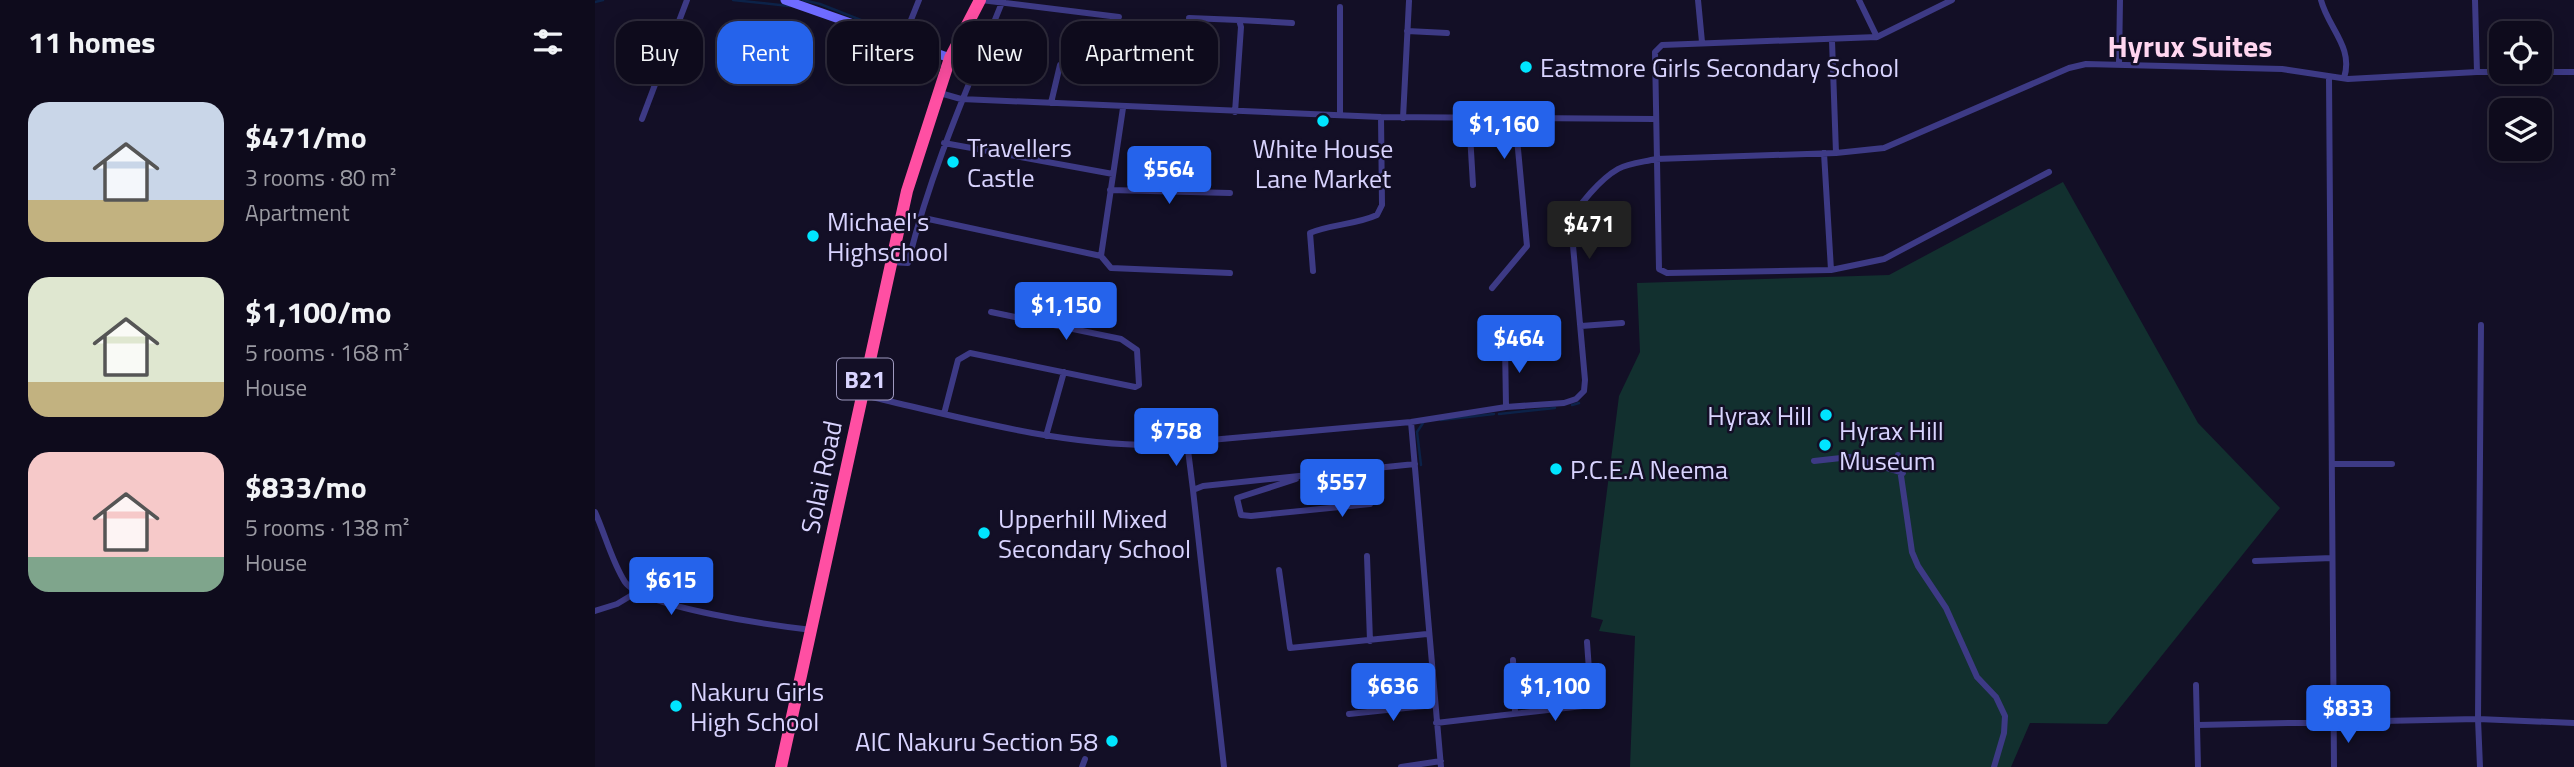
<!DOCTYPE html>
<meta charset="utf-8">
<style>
body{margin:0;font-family:"Titillium Web",sans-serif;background:#171425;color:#f1f3f6;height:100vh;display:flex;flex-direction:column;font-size:26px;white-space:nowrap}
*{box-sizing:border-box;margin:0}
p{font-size:23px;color:#9b9ba3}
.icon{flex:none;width:38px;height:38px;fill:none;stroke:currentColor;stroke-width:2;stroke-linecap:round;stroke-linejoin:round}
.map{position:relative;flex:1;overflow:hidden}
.sheet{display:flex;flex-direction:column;background:#0e0b1c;width:595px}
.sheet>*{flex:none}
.banner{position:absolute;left:21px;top:21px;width:665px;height:63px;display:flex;gap:14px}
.controls{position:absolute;left:1894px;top:21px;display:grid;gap:14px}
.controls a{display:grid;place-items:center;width:63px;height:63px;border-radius:14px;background:#0e0b1c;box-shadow:0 4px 18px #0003,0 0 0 2px #2e2b3b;font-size:35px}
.price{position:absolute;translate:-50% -60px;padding:0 16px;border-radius:7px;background:#2563eb;color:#fff;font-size:23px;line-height:46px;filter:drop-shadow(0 2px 4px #0008)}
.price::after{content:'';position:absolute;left:50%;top:42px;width:21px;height:16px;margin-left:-10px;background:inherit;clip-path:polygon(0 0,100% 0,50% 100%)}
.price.active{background:#222;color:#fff}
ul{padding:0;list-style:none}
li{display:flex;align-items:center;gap:21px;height:175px;padding:0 28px}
li span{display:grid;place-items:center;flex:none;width:196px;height:140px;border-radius:21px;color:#555}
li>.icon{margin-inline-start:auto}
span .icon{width:84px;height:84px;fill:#fffc;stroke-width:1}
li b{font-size:30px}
h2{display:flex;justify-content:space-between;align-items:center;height:84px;padding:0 28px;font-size:30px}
.pill{padding:0 24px;border-radius:21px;background:#0e0b1c;box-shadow:0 4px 18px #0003,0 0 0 2px #2e2b3b;font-size:24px;line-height:63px}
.pill.active{background:#2563eb;color:#fff}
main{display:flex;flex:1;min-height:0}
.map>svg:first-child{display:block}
.green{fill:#12302f}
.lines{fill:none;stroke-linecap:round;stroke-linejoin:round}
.stream{stroke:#0c2248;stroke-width:2.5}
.street{stroke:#3d3a85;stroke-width:6}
.secondary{stroke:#6f6bff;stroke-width:9}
.highway{stroke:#ff4fa3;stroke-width:12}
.poi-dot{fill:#00e5ff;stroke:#130f26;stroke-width:2.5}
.labels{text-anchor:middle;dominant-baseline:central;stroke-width:5;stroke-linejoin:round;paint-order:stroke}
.shield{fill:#130f26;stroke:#9e99be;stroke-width:2}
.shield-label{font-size:24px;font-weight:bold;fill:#d9d4ff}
.poi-label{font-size:26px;fill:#d9d4ff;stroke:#130f26;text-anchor:start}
.street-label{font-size:26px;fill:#d9d4ff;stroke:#130f26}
.quarter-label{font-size:30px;font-weight:bold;fill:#ffd6f0;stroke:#130f26}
</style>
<main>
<section class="sheet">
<h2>11 homes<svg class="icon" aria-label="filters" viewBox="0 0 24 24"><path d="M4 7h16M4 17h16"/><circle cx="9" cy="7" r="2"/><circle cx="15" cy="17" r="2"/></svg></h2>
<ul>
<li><span style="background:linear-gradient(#c9d6e8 70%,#c2b280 0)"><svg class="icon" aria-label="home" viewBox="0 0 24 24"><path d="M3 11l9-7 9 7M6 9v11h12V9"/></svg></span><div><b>$471/mo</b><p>3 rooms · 80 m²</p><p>Apartment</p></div></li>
<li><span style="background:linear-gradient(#dfe7d0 75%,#c2b280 0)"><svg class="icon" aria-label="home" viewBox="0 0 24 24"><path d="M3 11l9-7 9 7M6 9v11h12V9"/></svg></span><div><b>$1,100/mo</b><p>5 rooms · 168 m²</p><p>House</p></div></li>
<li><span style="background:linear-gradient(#f6c9c9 75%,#7fa58c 0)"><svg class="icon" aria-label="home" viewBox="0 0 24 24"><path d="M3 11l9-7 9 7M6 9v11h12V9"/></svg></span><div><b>$833/mo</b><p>5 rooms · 138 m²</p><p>House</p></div></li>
</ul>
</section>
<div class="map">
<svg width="1979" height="767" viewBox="0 0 1979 767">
<rect width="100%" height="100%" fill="#130f26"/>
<path class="green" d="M 1468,182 L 1603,423 L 1685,508 L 1512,724 L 1435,723 L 1416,767 L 1035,767 L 1040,636 L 1004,631 L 1008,620 L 996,617 L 1024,396 L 1045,352 L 1042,283 L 1294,275 Z"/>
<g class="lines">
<path class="stream" d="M 138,0 L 194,6
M 208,0 L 225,4 L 304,35
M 0,2 L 8,0
M 274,34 L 278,36
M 284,38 L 301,44
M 312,38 L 324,41
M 305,46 L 314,48
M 319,50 L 339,58 L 348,68
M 977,405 L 984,403
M 904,414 L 960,408
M 846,420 L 899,414
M 826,465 L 822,432 L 828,423"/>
<path class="street" d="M 386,0 L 524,17
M 1103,0 L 1107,42
M 1264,0 L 1282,37
M 1357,0 L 1282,37 L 1067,45 L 1060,52 L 1064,269 L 1072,273 L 1236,270 L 1289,259 L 1454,172
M 1726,0 C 1733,28 1759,47 1749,78
M 1880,0 L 1882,72
M 594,18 L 644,20 L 646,27 L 640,112
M 644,20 L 697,23
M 812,31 L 852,33
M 308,40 L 324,0
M 1237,41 L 1241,153
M 1524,64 L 1525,0
M 1734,77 L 1739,767
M 345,93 L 366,99 L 786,117 L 1059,119
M 456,103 L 465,65
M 528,108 L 506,256 L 516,268 L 635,273
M 745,115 L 745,7
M 874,117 L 878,185
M 808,118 L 814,1
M 47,119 L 92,0
M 349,143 L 518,174
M 1229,153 L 1236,270
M 515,190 L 635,193
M 324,217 L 506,256
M 296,262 L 313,263 C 335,172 373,87 408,0
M 718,271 L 715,233 C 736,224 760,225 782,215 L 787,205 L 786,117
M 897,288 L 932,246 L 920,117
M 986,326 L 1027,323
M 910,344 L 911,407
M 268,395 C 364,417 461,445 559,445 L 816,422 L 911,407 L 969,403 L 981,399 L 989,391 L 990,380 L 976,223 C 981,206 1007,178 1023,169 C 1034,163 1049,162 1061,159 L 1241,153 L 1289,148 L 1474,68 L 1491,64 L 1687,69 L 1753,79 L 1882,72 L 1979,72
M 349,414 L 363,360 L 375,353 L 540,387 L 544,385 L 542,350 L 526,339 L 396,312
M 816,422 L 846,767
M 451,436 L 469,372
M 592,442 L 598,490
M 1303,455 L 1317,552 L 1323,566 L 1351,608 L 1382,677 L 1401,697 L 1410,716 L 1409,733 L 1399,767
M 1219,461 L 1255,457 L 1308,473
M 1738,464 L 1797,464
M 701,479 L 642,498 L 646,515 L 656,516 L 775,504
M 0,512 C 10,534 17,562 30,582 C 48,608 182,626 217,630
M 772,556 L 775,641
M 1660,561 L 1737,558
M 684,570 L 695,648 L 832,634
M 0,611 L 22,604 L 42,592
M 918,660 L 920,713
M 1601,685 L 1603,767
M 754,714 L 839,705
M 841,723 L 988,706 L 996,698 L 992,642
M 1603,725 L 1883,719 L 1886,325
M 487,767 L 490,759
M 629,767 L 598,490 L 608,486 L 820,464
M 806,767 L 846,761
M 1885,767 L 1883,719 L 1979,723"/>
<path class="secondary" d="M 190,0 L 355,58"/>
<path class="highway" d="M 186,767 L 312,191 L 355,58 L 385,0"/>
</g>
<g class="poi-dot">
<circle cx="931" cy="67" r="7"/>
<circle cx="728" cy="121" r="7"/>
<circle cx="358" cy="162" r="7"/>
<circle cx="218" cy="236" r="7"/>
<circle cx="1231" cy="415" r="7"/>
<circle cx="1230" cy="445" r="7"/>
<circle cx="961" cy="469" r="7"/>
<circle cx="389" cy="533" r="7"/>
<circle cx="81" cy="706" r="7"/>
<circle cx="517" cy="741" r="7"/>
</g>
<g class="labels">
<rect class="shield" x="242" y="358.5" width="56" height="41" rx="5"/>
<g class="shield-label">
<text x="270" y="379">B21</text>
</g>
<g class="poi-label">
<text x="945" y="67">Eastmore Girls Secondary School</text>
<text x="372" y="147">Travellers<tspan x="372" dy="30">Castle</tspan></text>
<text x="728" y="148" text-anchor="middle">White House<tspan x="728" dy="30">Lane Market</tspan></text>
<text x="232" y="221">Michael's<tspan x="232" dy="30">Highschool</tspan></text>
<text x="1217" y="415" text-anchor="end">Hyrax Hill</text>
<text x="1244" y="430">Hyrax Hill<tspan x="1244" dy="30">Museum</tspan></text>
<text x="975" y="469">P.C.E.A Neema</text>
<text x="403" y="518">Upperhill Mixed<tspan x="403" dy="30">Secondary School</tspan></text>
<text x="95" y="691">Nakuru Girls<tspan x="95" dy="30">High School</tspan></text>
<text x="503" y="741" text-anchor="end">AIC Nakuru Section 58</text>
</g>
<g class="street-label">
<text transform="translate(226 477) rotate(-78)">Solai Road</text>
</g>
<g class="quarter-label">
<text x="1595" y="46">Hyrux Suites</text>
</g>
</g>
</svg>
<div class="controls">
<a><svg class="icon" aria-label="locate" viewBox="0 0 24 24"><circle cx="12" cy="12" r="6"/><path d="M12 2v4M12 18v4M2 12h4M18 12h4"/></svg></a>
<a><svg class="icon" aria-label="layers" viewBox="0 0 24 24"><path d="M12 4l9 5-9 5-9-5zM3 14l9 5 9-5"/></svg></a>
</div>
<b class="price" style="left:909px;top:161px">$1,160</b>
<b class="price" style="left:574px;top:206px">$564</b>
<b class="price active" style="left:994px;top:261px">$471</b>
<b class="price" style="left:471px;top:342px">$1,150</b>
<b class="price" style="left:924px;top:375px">$464</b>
<b class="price" style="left:581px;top:468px">$758</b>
<b class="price" style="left:747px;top:519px">$557</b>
<b class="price" style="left:76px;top:617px">$615</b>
<b class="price" style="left:798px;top:723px">$636</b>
<b class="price" style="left:960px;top:723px">$1,100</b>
<b class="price" style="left:1753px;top:745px">$833</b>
<div class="banner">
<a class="pill">Buy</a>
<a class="pill active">Rent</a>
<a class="pill">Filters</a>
<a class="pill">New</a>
<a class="pill">Apartment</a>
</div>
</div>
</main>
